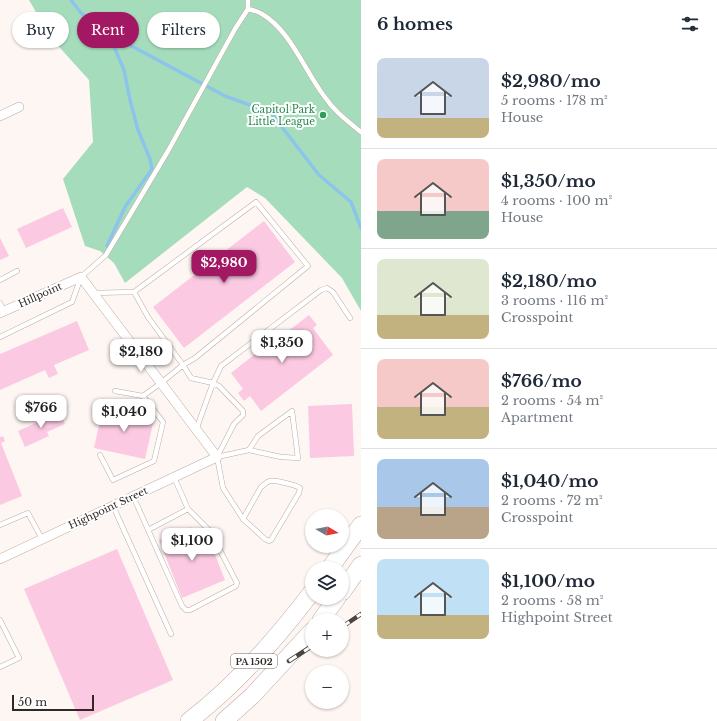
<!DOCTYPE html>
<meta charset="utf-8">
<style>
body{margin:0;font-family:"Libre Baskerville",serif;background:#f6f6f7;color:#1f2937;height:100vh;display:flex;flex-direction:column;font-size:15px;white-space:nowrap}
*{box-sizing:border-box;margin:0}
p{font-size:13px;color:#747a83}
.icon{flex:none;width:22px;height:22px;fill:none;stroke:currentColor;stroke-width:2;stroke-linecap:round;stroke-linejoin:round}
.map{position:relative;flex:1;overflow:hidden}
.side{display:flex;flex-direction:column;background:#fff;width:356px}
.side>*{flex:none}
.guide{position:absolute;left:12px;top:12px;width:289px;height:36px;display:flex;gap:8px}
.needle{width:26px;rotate:100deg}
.fabs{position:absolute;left:305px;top:509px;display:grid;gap:8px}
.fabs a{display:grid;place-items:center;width:44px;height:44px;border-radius:50%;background:#fff;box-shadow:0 1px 3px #0004;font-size:20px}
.scale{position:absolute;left:12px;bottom:10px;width:82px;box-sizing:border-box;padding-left:4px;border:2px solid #302926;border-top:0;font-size:11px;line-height:14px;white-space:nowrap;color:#302926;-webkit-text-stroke:3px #fff;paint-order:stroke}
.price{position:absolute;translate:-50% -34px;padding:0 9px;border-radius:8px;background:#fff;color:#222;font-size:13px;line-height:26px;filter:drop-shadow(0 1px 2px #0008)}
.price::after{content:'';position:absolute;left:50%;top:24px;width:12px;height:9px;margin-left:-6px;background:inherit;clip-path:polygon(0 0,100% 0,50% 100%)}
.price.active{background:#a21862;color:#fff}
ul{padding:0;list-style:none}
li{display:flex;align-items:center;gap:12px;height:100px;padding:0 16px}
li+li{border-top:1px solid #e0e1e3}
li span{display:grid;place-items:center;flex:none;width:112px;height:80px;border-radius:8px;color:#555}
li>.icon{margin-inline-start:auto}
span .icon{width:48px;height:48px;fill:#fffc;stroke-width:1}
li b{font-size:17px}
h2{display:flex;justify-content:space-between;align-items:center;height:48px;padding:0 16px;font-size:17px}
.pill{padding:0 14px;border-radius:18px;background:#fff;box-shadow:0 1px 3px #0004;font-size:14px;line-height:36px}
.pill.active{background:#a21862;color:#fff}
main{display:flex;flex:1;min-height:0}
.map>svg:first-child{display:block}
.green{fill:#a5ddbc}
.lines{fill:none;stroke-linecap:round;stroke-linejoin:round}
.stream{stroke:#8cc4ea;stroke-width:3.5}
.building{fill:#fbc9e1}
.lane-casing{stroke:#bdaba3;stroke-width:5.5}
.street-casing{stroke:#bdaba3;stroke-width:10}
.highway-casing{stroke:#bdaba3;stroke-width:18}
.lane{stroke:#fff;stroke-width:4.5}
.street{stroke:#fff;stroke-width:9}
.highway{stroke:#fff;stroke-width:17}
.rail-casing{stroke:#4c4441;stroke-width:4.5}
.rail{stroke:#fff;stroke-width:3;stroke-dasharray:9;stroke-linecap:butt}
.leisure-dot{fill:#2e9e5b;stroke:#fff;stroke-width:1.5}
.labels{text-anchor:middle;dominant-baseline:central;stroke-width:4;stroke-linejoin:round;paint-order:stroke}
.shield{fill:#fff;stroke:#6e6967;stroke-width:1}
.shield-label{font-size:9px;font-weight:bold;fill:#302926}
.leisure-label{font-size:10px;fill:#27864d;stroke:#fff;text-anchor:end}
.street-label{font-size:10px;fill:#302926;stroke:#fff}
</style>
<main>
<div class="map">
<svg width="361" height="721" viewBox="0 0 361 721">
<rect width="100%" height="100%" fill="#fef6f3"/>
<path class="green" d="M 29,0 L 361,0 L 361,311 L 342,278 L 265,198 L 247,187 L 125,283 L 114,263 L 100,251 L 85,246 L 63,179 L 93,142 L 89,80 L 51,38 Z"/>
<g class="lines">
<path class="stream" d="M 71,0 L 81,13 L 109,34 L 225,96 L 271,113 L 319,175 L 351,202 L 361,228
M 107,246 L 125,207 L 152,169 L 150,159 L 138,130 L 130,100 L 124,70 L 109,35"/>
</g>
<path class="building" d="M 63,208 L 72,227 L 26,248 L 17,229 Z
M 264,221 L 295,262 L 184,348 L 153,307 Z
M 0,238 L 9,256 L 0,260 Z
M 309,315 L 317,325 L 313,328 L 333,355 L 261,411 L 250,396 L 244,401 L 238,393 L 243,389 L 231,373 L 265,346 L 261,340 L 268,334 L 274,342 Z
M 77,321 L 89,350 L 54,365 L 58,374 L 49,378 L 45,370 L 0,390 L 0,354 Z
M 352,404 L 354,456 L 310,458 L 308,406 Z
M 103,407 L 154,419 L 145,459 L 94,448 Z
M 60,412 L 65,424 L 47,432 L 49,436 L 25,447 L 18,431 Z
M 3,436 L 5,441 L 1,443 L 22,496 L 0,505 L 0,437 Z
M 191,527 L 197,541 L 208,537 L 225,580 L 182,598 L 159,540 Z
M 117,549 L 173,680 L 80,720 L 24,589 Z"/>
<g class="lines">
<defs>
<path id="lane" d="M 248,9 C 252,10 258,11 262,14 C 290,30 305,71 324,96 C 335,112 346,120 361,132
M 0,280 L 17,271
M 134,292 L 256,202 L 308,266 L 195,358 L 183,365 L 191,378 L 213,383 L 219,386 L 243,411 L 243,415 L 234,424 L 217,457 L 223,488 L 243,519 L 265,539 L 269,541 L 271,540 L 299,493 L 300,488 C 296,485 275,480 270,481 C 266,482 264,485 261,487 L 243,519
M 93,293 L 134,292 L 148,317 L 183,365 L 161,383 L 143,396 L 115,391
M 0,303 L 4,311
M 0,337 L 72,302 L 81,277 L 106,255 L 168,151 L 235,29 L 248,9 L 248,0
M 196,430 L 213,383 L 221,366 L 321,290 L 327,288 L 333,292 L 350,318
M 100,455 L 113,480 L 154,461 L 163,422 L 143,396
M 217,457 L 249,450 L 281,457 L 298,458 L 292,411 L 258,436 L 249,450
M 133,496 L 182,606 L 186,610 L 190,610 L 236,586 L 237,583 L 210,531 L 188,509 L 174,477
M 113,506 L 171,634
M 0,525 L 28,513 L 42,539
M 148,530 L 188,509
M 0,620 L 19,658 L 0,667"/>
<path id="street" d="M 0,116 L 19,107
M 0,313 L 81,277 L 217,457 L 0,559"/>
<path id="highway" d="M 330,568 L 361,525
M 342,592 L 361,565
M 321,620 L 337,598
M 189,721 C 235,686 277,638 312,592
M 224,721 L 252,696 L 312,631"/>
</defs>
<use href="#lane" class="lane-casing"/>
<use href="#street" class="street-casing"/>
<use href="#highway" class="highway-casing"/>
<use href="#lane" class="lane"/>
<use href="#street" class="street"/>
<use href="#highway" class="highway"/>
<defs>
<path id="rail" d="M 342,627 L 361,614
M 289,661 L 312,646"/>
</defs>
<use href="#rail" class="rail-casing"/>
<use href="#rail" class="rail"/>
</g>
<circle class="leisure-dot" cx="323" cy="115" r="4"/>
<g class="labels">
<rect class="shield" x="231" y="654" width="46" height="14" rx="3"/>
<g class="shield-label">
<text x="254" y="661">PA 1502</text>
</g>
<g class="leisure-label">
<text x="315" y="109">Capitol Park<tspan x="315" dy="12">Little League</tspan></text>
</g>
<g class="street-label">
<text transform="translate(40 295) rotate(-24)">Hillpoint</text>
<text transform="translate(108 508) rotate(-25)">Highpoint Street</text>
</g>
</g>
</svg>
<div class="fabs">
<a><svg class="needle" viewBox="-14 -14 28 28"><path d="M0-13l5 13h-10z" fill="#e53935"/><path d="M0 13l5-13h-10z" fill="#747a83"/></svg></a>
<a><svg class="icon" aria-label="layers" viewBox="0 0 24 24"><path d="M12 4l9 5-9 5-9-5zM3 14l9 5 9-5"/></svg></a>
<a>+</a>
<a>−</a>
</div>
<div class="scale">50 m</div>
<b class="price active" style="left:224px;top:284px">$2,980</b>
<b class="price" style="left:282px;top:364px">$1,350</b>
<b class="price" style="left:141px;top:373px">$2,180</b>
<b class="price" style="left:41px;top:429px">$766</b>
<b class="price" style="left:124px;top:433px">$1,040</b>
<b class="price" style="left:192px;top:562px">$1,100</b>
<div class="guide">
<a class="pill">Buy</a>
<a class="pill active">Rent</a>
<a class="pill">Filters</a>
</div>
</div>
<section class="side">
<h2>6 homes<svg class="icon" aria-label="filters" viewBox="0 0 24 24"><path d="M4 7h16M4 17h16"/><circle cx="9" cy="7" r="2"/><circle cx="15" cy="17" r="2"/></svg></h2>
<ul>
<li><span style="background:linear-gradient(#c9d6e8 75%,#c2b280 0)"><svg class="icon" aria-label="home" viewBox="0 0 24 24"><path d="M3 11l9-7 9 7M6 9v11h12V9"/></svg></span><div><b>$2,980/mo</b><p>5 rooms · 178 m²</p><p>House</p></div></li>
<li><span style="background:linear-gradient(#f6c9c9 65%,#7fa58c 0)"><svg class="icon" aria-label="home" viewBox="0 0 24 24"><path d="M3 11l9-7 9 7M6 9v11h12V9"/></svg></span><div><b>$1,350/mo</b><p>4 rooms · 100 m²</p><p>House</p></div></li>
<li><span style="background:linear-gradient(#dfe7d0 70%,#c2b280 0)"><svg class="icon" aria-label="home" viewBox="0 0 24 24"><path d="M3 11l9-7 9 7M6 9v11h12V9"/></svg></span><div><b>$2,180/mo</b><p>3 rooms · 116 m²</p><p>Crosspoint</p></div></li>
<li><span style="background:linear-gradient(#f6c9c9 60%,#c2b280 0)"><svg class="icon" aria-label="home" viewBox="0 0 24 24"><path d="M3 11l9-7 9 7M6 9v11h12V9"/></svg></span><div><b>$766/mo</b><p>2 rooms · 54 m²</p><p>Apartment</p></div></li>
<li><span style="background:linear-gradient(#a9c7e8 60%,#b9a48a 0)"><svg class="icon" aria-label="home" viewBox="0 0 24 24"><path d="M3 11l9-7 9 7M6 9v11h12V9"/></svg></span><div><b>$1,040/mo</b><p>2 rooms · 72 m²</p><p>Crosspoint</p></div></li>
<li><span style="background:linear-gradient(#bfe0f5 70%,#c2b280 0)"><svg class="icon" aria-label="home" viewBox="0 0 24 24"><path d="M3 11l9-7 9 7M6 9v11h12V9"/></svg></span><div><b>$1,100/mo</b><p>2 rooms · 58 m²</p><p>Highpoint Street</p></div></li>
</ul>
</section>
</main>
